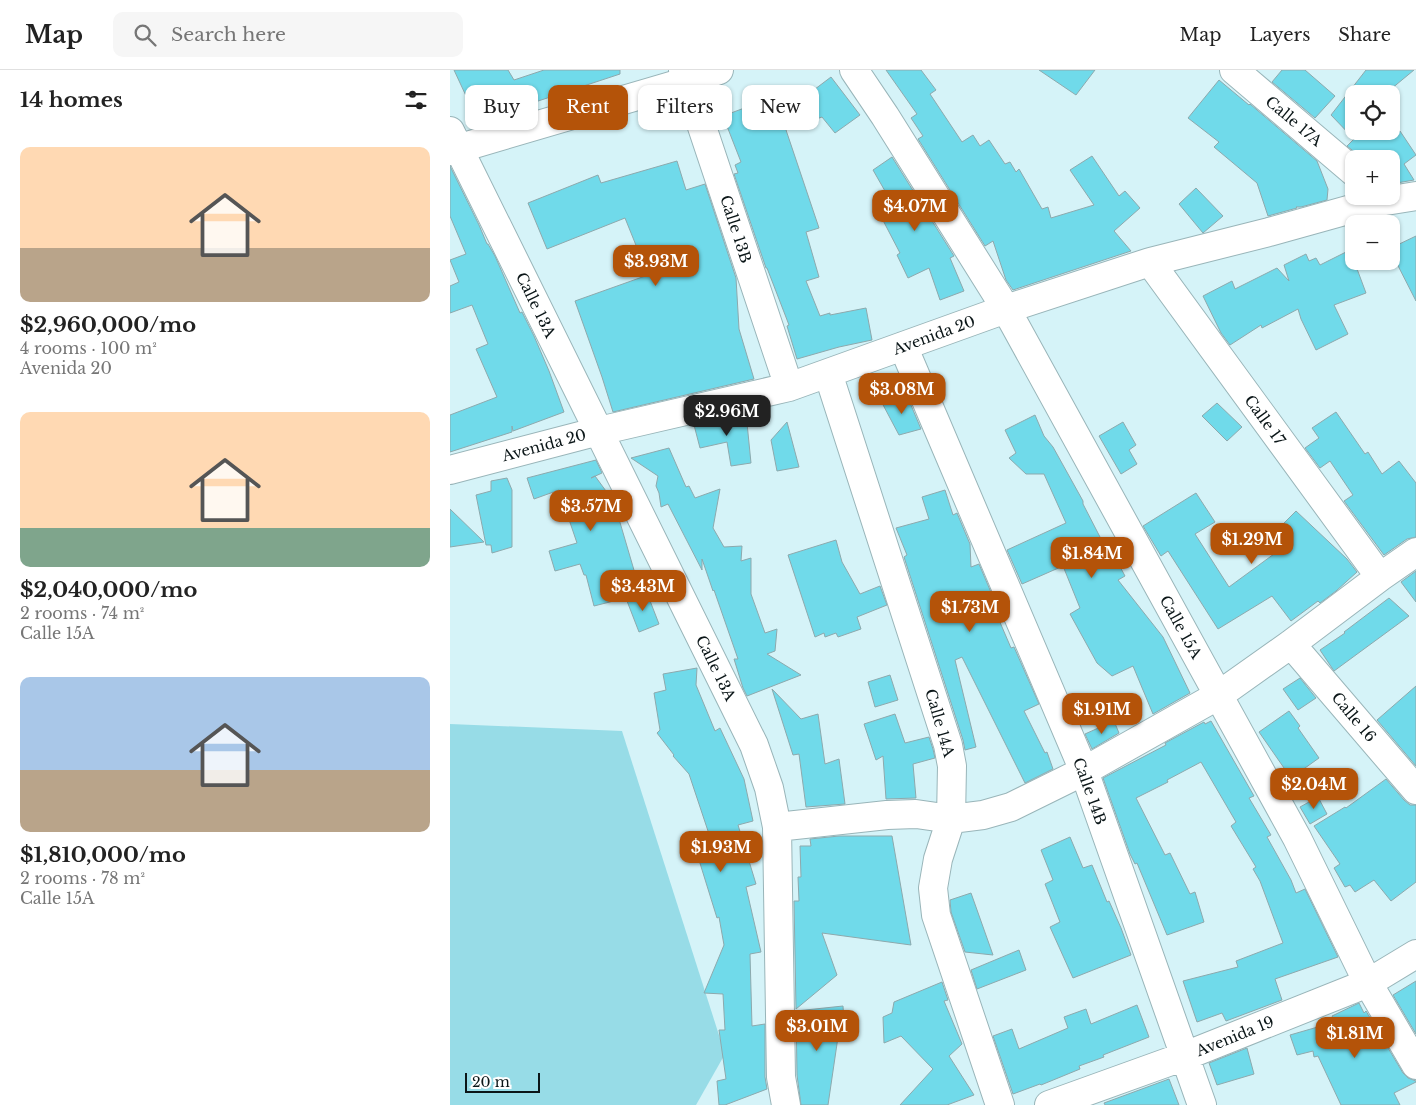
<!DOCTYPE html>
<meta charset="utf-8">
<style>
body{margin:0;font-family:"Libre Baskerville",serif;background:#f6f6f6;color:#222;height:100vh;display:flex;flex-direction:column;font-size:19px;white-space:nowrap}
*{box-sizing:border-box;margin:0}
p{font-size:16px;color:#767676}
.icon{flex:none;width:28px;height:28px;fill:none;stroke:currentColor;stroke-width:2;stroke-linecap:round;stroke-linejoin:round}
.map{position:relative;flex:1;overflow:hidden}
.panel{display:flex;flex-direction:column;background:#fff;width:450px}
.panel>*{flex:none}
.guide{position:absolute;left:15px;top:15px;width:475px;height:45px;display:flex;gap:10px}
.fabs{position:absolute;left:895px;top:15px;display:grid;gap:10px}
.fabs a{display:grid;place-items:center;width:55px;height:55px;border-radius:10px;background:#fff;box-shadow:0 1px 4px #0004;font-size:25px}
.scale{position:absolute;left:15px;bottom:12px;width:75px;box-sizing:border-box;padding-left:5px;border:2px solid #0b1618;border-top:0;font-size:14px;line-height:18px;white-space:nowrap;color:#0b1618;-webkit-text-stroke:4px #fff;paint-order:stroke}
.price{position:absolute;translate:-50% -42px;padding:0 11px;border-radius:10px;background:#b45309;color:#fff;font-size:16px;line-height:32px;filter:drop-shadow(0 1px 2px #0008)}
.price::after{content:'';position:absolute;left:50%;top:30px;width:15px;height:11px;margin-left:-8px;background:inherit;clip-path:polygon(0 0,100% 0,50% 100%)}
.price.selected{background:#222;color:#fff}
ul{padding:0;list-style:none}
li{display:grid;align-content:center;gap:10px;height:265px;padding:0 20px}
li span{display:grid;place-items:center;height:155px;border-radius:10px;color:#555}
li>.icon{margin-inline-start:auto}
span .icon{width:90px;height:90px;fill:#fffc;stroke-width:1}
li b{font-size:21px}
h2{display:flex;justify-content:space-between;align-items:center;height:60px;padding:0 20px;font-size:21px}
.tag{padding:0 18px;border-radius:10px;background:#fff;box-shadow:0 1px 4px #0004;font-size:18px;line-height:45px}
.tag.selected{background:#b45309;color:#fff}
header{display:flex;align-items:center;gap:30px;box-sizing:border-box;height:70px;padding:0 25px;background:#fff;border-bottom:1px solid #e0e0e0}
header strong{font-size:24px}
nav{display:flex;gap:28px;margin-inline-start:auto;font-size:18px}
.search{width:350px;height:45px;background:#f6f6f6;display:flex;align-items:center;gap:12px;box-sizing:border-box;padding:0 18px;border-radius:10px;color:#767676;font-size:19px}
main{display:flex;flex:1;min-height:0}
.map>svg:first-child{display:block}
.green{fill:#97dce7}
.building{fill:#70daea;stroke:#8da9ad}
.lines{fill:none;stroke-linecap:round;stroke-linejoin:round}
.street-casing{stroke:#99b5b9;stroke-width:30}
.street{stroke:#fff;stroke-width:28}
.labels{text-anchor:middle;dominant-baseline:central;stroke-width:4;stroke-linejoin:round;paint-order:stroke}
.street-label{font-size:15px;fill:#0b1618;stroke:#fff}
</style>
<header>
<strong>Map</strong>
<div class="search"><svg class="icon" aria-label="search" viewBox="0 0 24 24"><circle cx="10" cy="10" r="6"/><path d="M15 15l6 6"/></svg>Search here</div>
<nav><a>Map</a><a>Layers</a><a>Share</a></nav>
</header>
<main>
<section class="panel">
<h2>14 homes<svg class="icon" aria-label="filters" viewBox="0 0 24 24"><path d="M4 7h16M4 17h16"/><circle cx="9" cy="7" r="2"/><circle cx="15" cy="17" r="2"/></svg></h2>
<ul>
<li><span style="background:linear-gradient(#ffd9b3 65%,#b9a48a 0)"><svg class="icon" aria-label="home" viewBox="0 0 24 24"><path d="M3 11l9-7 9 7M6 9v11h12V9"/></svg></span><div><b>$2,960,000/mo</b><p>4 rooms · 100 m²</p><p>Avenida 20</p></div></li>
<li><span style="background:linear-gradient(#ffd9b3 75%,#7fa58c 0)"><svg class="icon" aria-label="home" viewBox="0 0 24 24"><path d="M3 11l9-7 9 7M6 9v11h12V9"/></svg></span><div><b>$2,040,000/mo</b><p>2 rooms · 74 m²</p><p>Calle 15A</p></div></li>
<li><span style="background:linear-gradient(#a9c7e8 60%,#b9a48a 0)"><svg class="icon" aria-label="home" viewBox="0 0 24 24"><path d="M3 11l9-7 9 7M6 9v11h12V9"/></svg></span><div><b>$1,810,000/mo</b><p>2 rooms · 78 m²</p><p>Calle 15A</p></div></li>
</ul>
</section>
<div class="map">
<svg width="966" height="1035" viewBox="0 0 966 1035">
<rect width="100%" height="100%" fill="#d5f3f8"/>
<path class="green" d="M 0,654 L 172,661 L 275,984 L 246,1035 L 0,1035 Z"/>
<path class="building" d="M 4,0 L 58,0 L 64,10 L 94,0 L 170,0 L 170,4 L 73,36 L 75,41 L 63,46 L 30,56 Z
M 436,0 L 471,0 L 486,20 L 480,24 L 512,72 L 523,65 L 530,76 L 539,70 L 555,94 L 560,92 L 566,102 L 569,99 L 592,139 L 598,137 L 601,148 L 644,135 L 620,100 L 642,86 L 669,126 L 675,121 L 690,138 L 664,161 L 681,181 L 563,220 L 556,210 L 543,171 L 535,176 L 468,69 L 473,66 L 461,48 L 467,44 Z
M 589,0 L 645,0 L 626,25 Z
M 832,0 L 855,0 L 885,26 L 865,48 L 822,12 Z
M 916,0 L 964,0 L 935,24 L 904,24 L 904,61 L 941,61 L 941,57 L 945,61 L 950,61 L 966,85 L 954,94 L 964,110 L 941,114 L 941,89 L 913,89 L 897,76 L 904,69 L 881,45 Z
M 381,7 L 410,45 L 385,63 L 372,47 L 336,60 L 369,158 L 356,162 L 369,207 L 356,211 L 370,246 L 380,243 L 380,245 L 416,238 L 422,270 L 389,277 L 347,289 L 337,256 L 339,255 L 317,198 L 316,198 L 284,104 L 288,103 L 285,95 L 291,92 L 273,46 L 321,28 L 328,47 Z
M 769,10 L 799,35 L 800,34 L 867,91 L 878,119 L 877,130 L 851,137 L 846,137 L 847,138 L 818,146 L 807,113 L 764,77 L 769,72 L 738,48 Z
M 442,87 L 504,186 L 500,188 L 514,221 L 490,230 L 479,198 L 458,208 L 447,185 L 450,183 L 425,135 L 439,128 L 423,100 Z
M 227,91 L 236,120 L 255,114 L 286,208 L 289,259 L 304,309 L 163,342 L 152,307 L 125,231 L 198,205 L 175,148 L 97,179 L 78,133 L 148,105 L 151,113 Z
M 0,96 L 29,155 L 37,174 L 38,174 L 45,186 L 70,243 L 72,242 L 84,266 L 99,301 L 114,342 L 63,361 L 62,356 L 62,362 L 0,382 L 0,345 L 47,327 L 26,279 L 38,274 L 22,235 L 0,243 L 0,216 L 9,212 L 0,190 L 16,184 L 0,146 Z
M 746,118 L 773,146 L 753,163 L 729,134 Z
M 966,166 L 966,231 L 941,182 L 941,178 Z
M 900,180 L 916,223 L 884,235 L 898,264 L 866,280 L 851,249 L 848,239 L 812,258 L 811,255 L 780,275 L 771,263 L 753,226 L 782,211 L 785,219 L 827,198 L 839,211 L 834,195 L 856,184 L 859,191 L 866,188 L 870,195 Z
M 458,328 L 471,359 L 449,365 L 431,331 Z
M 767,333 L 792,357 L 777,371 L 752,346 Z
M 886,342 L 915,384 L 918,382 L 932,404 L 949,391 L 966,413 L 966,467 L 957,469 L 934,485 L 894,431 L 903,425 L 880,391 L 870,398 L 855,378 L 869,368 L 862,358 Z
M 296,343 L 301,393 L 281,396 L 277,372 L 250,378 L 244,355 Z
M 585,345 L 594,366 L 603,377 L 633,431 L 633,434 L 650,467 L 638,479 L 645,487 L 660,478 L 675,506 L 668,510 L 713,567 L 740,623 L 703,644 L 683,596 L 662,606 L 647,593 L 620,544 L 630,538 L 613,496 L 572,514 L 557,480 L 616,453 L 594,404 L 576,404 L 559,388 L 566,383 L 555,360 Z
M 337,352 L 349,397 L 327,401 L 321,370 Z
M 673,352 L 686,375 L 679,380 L 687,394 L 671,404 L 649,366 Z
M 219,378 L 236,417 L 239,416 L 245,428 L 270,419 L 263,458 L 274,477 L 292,476 L 291,491 L 301,488 L 301,524 L 315,563 L 327,559 L 325,581 L 317,584 L 351,605 L 297,626 L 293,618 L 284,589 L 288,589 L 264,520 L 263,521 L 252,489 L 252,500 L 218,434 L 211,437 L 209,423 L 206,416 L 208,406 L 181,388 Z
M 146,390 L 152,403 L 141,408 L 145,406 L 164,432 L 191,524 L 144,536 L 136,505 L 134,505 L 130,494 L 105,501 L 99,481 L 127,473 L 109,420 L 84,429 L 77,408 Z
M 57,408 L 62,420 L 62,477 L 42,483 L 41,475 L 36,475 L 26,425 L 41,421 L 41,411 Z
M 495,420 L 503,445 L 507,443 L 520,474 L 521,497 L 529,494 L 543,527 L 540,529 L 561,578 L 564,577 L 589,634 L 574,641 L 595,683 L 597,682 L 603,699 L 575,713 L 512,587 L 505,590 L 526,677 L 515,680 L 513,670 L 454,487 L 457,485 L 446,458 L 479,449 L 472,427 Z
M 746,423 L 765,452 L 745,464 L 779,517 L 839,473 L 827,460 L 846,441 L 897,489 L 907,502 L 886,521 L 870,533 L 868,531 L 841,551 L 822,526 L 768,559 L 718,481 L 711,486 L 693,456 Z
M 0,439 L 34,472 L 0,477 Z
M 386,470 L 392,492 L 410,524 L 430,516 L 437,535 L 407,547 L 411,559 L 388,567 L 386,563 L 375,567 L 374,563 L 365,567 L 338,485 Z
M 966,501 L 966,532 L 951,512 Z
M 197,523 L 209,554 L 189,562 L 177,531 Z
M 939,528 L 959,546 L 884,601 L 870,580 L 895,563 L 894,562 Z
M 247,598 L 246,615 L 265,661 L 270,658 L 294,709 L 303,751 L 288,755 L 306,814 L 296,817 L 311,882 L 300,884 L 302,956 L 315,954 L 315,1007 L 317,1019 L 275,1035 L 269,1035 L 267,1011 L 276,1009 L 269,960 L 275,960 L 273,924 L 254,923 L 274,875 L 269,847 L 267,848 L 249,790 L 253,789 L 247,771 L 260,767 L 239,704 L 223,686 L 224,685 L 207,663 L 210,660 L 204,623 L 216,620 L 213,604 Z
M 440,605 L 448,630 L 425,637 L 418,612 Z
M 850,608 L 866,628 L 848,640 L 833,619 Z
M 966,616 L 966,696 L 927,650 Z
M 322,619 L 351,649 L 368,644 L 375,694 L 389,689 L 395,734 L 356,737 L 349,684 L 343,685 Z
M 839,641 L 850,656 L 848,658 L 869,688 L 841,708 L 809,662 Z
M 445,644 L 455,673 L 479,667 L 483,679 L 485,688 L 463,694 L 466,728 L 436,729 L 433,686 L 426,690 L 414,654 Z
M 664,651 L 669,663 L 642,679 L 635,664 Z
M 761,651 L 804,726 L 799,728 L 821,765 L 817,767 L 841,810 L 846,823 L 855,819 L 888,887 L 825,909 L 832,930 L 776,951 L 772,943 L 747,952 L 733,911 L 788,897 L 786,891 L 833,873 L 810,811 L 803,799 L 806,797 L 781,756 L 786,752 L 751,692 L 717,710 L 718,712 L 686,728 L 715,785 L 720,783 L 740,824 L 745,822 L 754,852 L 717,865 L 687,793 L 685,794 L 680,784 L 653,708 L 716,675 L 715,673 L 754,652 L 755,654 Z
M 936,709 L 954,730 L 960,735 L 966,735 L 966,812 L 941,831 L 924,810 L 905,822 L 900,815 L 895,817 L 884,798 L 890,794 L 864,756 L 895,737 L 896,738 Z
M 868,727 L 877,744 L 860,754 L 850,737 Z
M 389,766 L 442,766 L 461,875 L 372,863 L 387,905 L 346,939 L 344,831 L 349,831 L 348,807 L 351,807 L 350,776 L 361,776 L 360,769 Z
M 620,767 L 633,798 L 642,795 L 657,832 L 659,831 L 671,858 L 681,885 L 623,908 L 600,857 L 610,852 L 595,814 L 603,810 L 591,780 Z
M 521,823 L 543,885 L 515,882 L 501,842 L 500,830 Z
M 569,880 L 576,900 L 527,919 L 521,900 Z
M 966,911 L 966,964 L 943,925 Z
M 492,912 L 498,930 L 494,931 L 512,974 L 499,986 L 524,1025 L 497,1035 L 450,1035 L 483,999 L 451,966 L 434,973 L 433,947 L 442,943 L 444,932 Z
M 909,933 L 914,943 L 916,941 L 953,1003 L 958,1008 L 966,1011 L 966,1012 L 944,1023 L 950,1035 L 891,1035 L 868,986 L 864,987 L 863,981 L 847,985 L 840,965 L 885,952 L 882,946 Z
M 687,935 L 699,967 L 653,985 L 654,987 L 629,996 L 630,999 L 591,1015 L 590,1014 L 563,1024 L 543,966 L 562,959 L 569,979 L 618,958 L 614,947 L 636,939 L 641,954 Z
M 393,936 L 395,966 L 388,967 L 378,1035 L 351,1035 L 347,1005 L 346,941 Z
M 797,978 L 804,1004 L 767,1015 L 759,993 Z
M 719,1009 L 729,1035 L 655,1035 L 654,1033 Z"/>
<g class="lines">
<defs>
<path id="street" d="M 233,0 L 339,317
M 404,0 L 435,46 L 556,239 L 847,768 L 918,913 L 966,995
M 784,0 L 904,102
M 0,61 L 304,675 L 319,718 L 327,757 L 331,1007 L 336,1035
M 0,81 L 238,11 L 269,0
M 700,192 L 930,507
M 453,276 L 634,701 L 752,1035
M 378,303 L 498,675 L 502,696 L 501,749 L 488,789 L 483,818 L 486,845 L 550,1035
M 0,400 L 149,361 L 339,317 L 556,239 L 700,192 L 819,162 L 923,133 L 966,126
M 841,574 L 966,720
M 327,757 L 437,745 L 466,744 L 501,749 L 533,745 L 561,737 L 634,701 L 769,625 L 841,574 L 930,507 L 966,482
M 599,1035 L 735,986 L 918,913 L 966,884"/>
</defs>
<use href="#street" class="street-casing"/>
<use href="#street" class="street"/>
</g>
<g class="labels">
<g class="street-label">
<text transform="translate(844 51) rotate(40)">Calle 17A</text>
<text transform="translate(286 159) rotate(72)">Calle 13B</text>
<text transform="translate(86 235) rotate(64)">Calle 13A</text>
<text transform="translate(484 265) rotate(-20)">Avenida 20</text>
<text transform="translate(815 350) rotate(54)">Calle 17</text>
<text transform="translate(94 375) rotate(-15)">Avenida 20</text>
<text transform="translate(731 557) rotate(61)">Calle 15A</text>
<text transform="translate(266 598) rotate(64)">Calle 13A</text>
<text transform="translate(904 647) rotate(50)">Calle 16</text>
<text transform="translate(490 653) rotate(74)">Calle 14A</text>
<text transform="translate(640 721) rotate(70)">Calle 14B</text>
<text transform="translate(785 966) rotate(-22)">Avenida 19</text>
</g>
</g>
</svg>
<div class="fabs">
<a><svg class="icon" aria-label="locate" viewBox="0 0 24 24"><circle cx="12" cy="12" r="6"/><path d="M12 2v4M12 18v4M2 12h4M18 12h4"/></svg></a>
<a>+</a>
<a>−</a>
</div>
<div class="scale">20 m</div>
<b class="price" style="left:465px;top:162px">$4.07M</b>
<b class="price" style="left:206px;top:217px">$3.93M</b>
<b class="price" style="left:452px;top:345px">$3.08M</b>
<b class="price selected" style="left:277px;top:367px">$2.96M</b>
<b class="price" style="left:141px;top:462px">$3.57M</b>
<b class="price" style="left:802px;top:495px">$1.29M</b>
<b class="price" style="left:642px;top:509px">$1.84M</b>
<b class="price" style="left:193px;top:542px">$3.43M</b>
<b class="price" style="left:520px;top:563px">$1.73M</b>
<b class="price" style="left:652px;top:665px">$1.91M</b>
<b class="price" style="left:864px;top:740px">$2.04M</b>
<b class="price" style="left:271px;top:803px">$1.93M</b>
<b class="price" style="left:367px;top:982px">$3.01M</b>
<b class="price" style="left:905px;top:989px">$1.81M</b>
<div class="guide">
<a class="tag">Buy</a>
<a class="tag selected">Rent</a>
<a class="tag">Filters</a>
<a class="tag">New</a>
</div>
</div>
</main>
